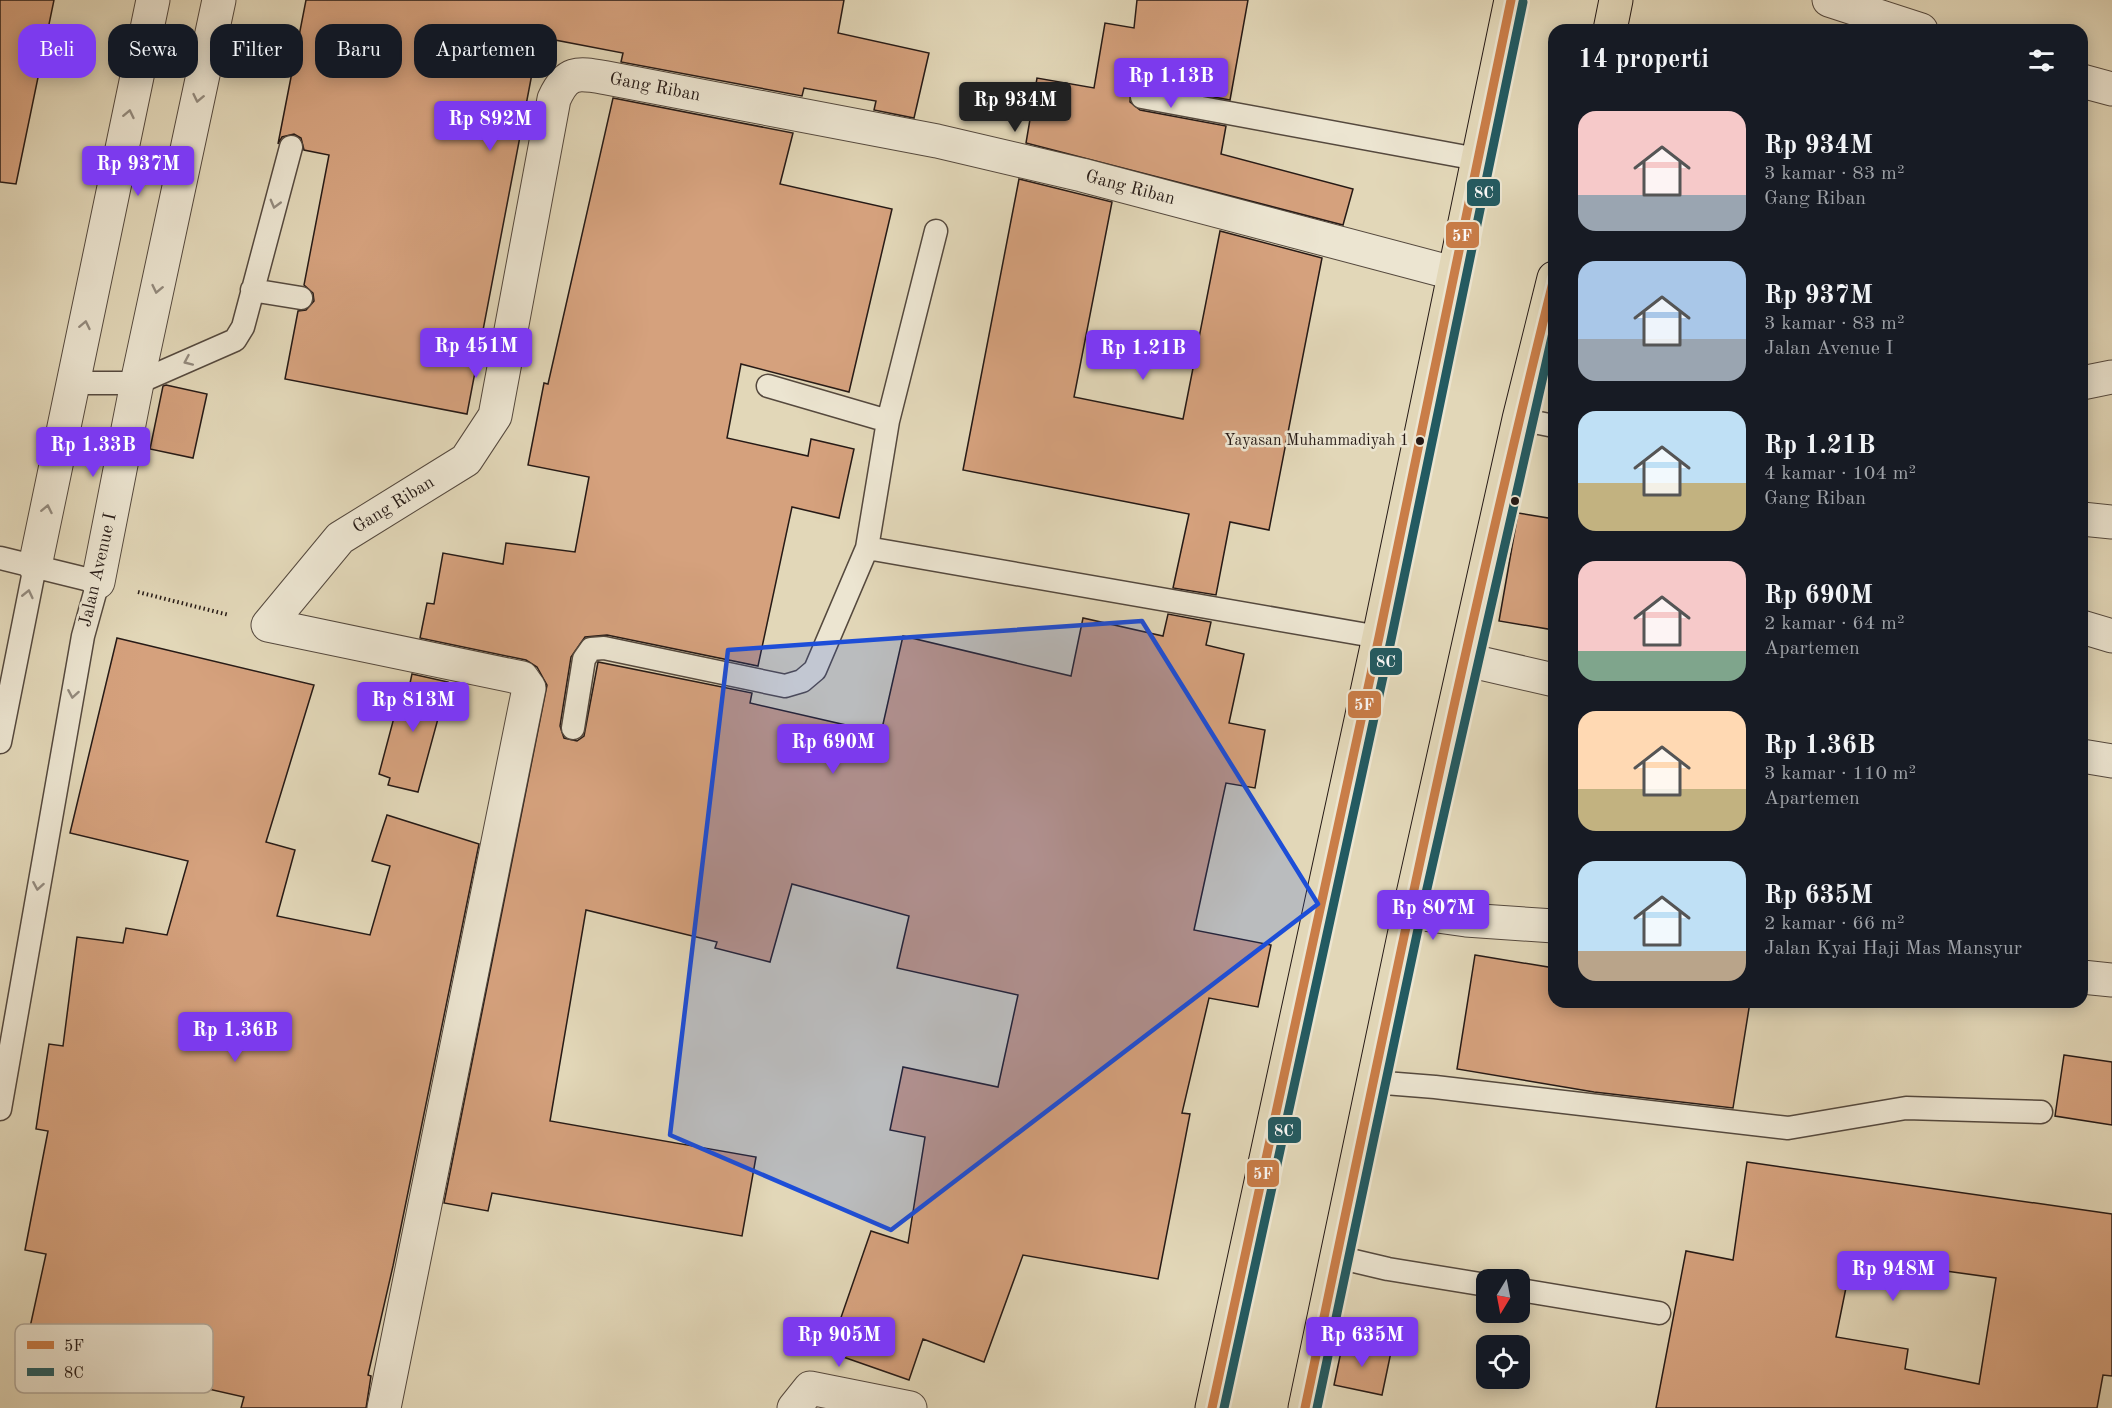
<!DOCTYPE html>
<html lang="id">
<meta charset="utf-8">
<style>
body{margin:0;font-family:"Old Standard TT",serif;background:#20242c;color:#f1f3f6;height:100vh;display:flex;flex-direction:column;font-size:22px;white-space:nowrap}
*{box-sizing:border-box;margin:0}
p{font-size:20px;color:#9ea1a6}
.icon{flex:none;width:33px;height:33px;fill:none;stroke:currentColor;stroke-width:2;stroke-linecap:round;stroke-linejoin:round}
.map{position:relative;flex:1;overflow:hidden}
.panel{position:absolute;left:1548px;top:24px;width:540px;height:984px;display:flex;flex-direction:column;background:#171b24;border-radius:18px;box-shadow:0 3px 15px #0003}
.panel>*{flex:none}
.hud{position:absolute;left:18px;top:24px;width:570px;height:54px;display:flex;gap:12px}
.needle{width:39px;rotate:190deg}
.fabs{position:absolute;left:1476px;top:1269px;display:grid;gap:12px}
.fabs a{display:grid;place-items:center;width:54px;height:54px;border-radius:12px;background:#171b24;box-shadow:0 3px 15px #0003;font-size:30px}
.price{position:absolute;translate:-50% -51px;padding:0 14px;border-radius:6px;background:#7c3aed;color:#fff;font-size:20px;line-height:39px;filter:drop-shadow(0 2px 3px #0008)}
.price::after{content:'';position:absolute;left:50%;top:36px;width:18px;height:14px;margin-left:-9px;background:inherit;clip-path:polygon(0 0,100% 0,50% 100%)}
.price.current{background:#222;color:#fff}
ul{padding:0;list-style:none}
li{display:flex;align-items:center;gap:18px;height:150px;padding:0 30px}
li span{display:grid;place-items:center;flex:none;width:168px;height:120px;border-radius:18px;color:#555}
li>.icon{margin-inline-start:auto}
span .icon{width:72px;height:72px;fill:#fffc;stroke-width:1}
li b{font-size:26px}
h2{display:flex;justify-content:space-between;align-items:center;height:72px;padding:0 30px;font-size:26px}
.tag{padding:0 21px;border-radius:18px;background:#171b24;box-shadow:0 3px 15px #0003;font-size:21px;line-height:54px}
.tag.current{background:#7c3aed;color:#fff}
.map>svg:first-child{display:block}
.building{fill:#d5a17d;stroke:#261a16;stroke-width:1.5;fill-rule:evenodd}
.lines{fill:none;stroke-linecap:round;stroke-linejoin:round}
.lane-casing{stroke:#55493e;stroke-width:25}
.street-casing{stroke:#55493e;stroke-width:35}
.primary-casing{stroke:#261a16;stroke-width:35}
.path{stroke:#261a16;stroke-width:4;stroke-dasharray:1.5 3;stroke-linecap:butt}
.lane{stroke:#ece5d1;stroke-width:22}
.street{stroke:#ece5d1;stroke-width:33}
.primary{stroke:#e2d7b8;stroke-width:33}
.bus-1-casing{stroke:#ece5d1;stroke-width:14}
.bus-2-casing{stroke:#ece5d1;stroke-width:14}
.bus-1{stroke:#c97d48;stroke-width:9}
.bus-2{stroke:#235a61;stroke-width:9}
.oneway{stroke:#938a7d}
.marked{fill:#1d4ed8;fill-opacity:0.2;stroke:#1d4ed8;stroke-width:4.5;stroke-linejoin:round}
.bus-dot{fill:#261a16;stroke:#ece5d1;stroke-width:2}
.labels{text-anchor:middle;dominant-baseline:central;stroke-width:5;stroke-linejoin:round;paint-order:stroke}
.bus-label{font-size:16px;fill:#261a16;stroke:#ece5d1;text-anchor:end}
.street-label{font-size:18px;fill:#261a16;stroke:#ece5d1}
.key{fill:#ece5d1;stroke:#b1a899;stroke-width:1.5}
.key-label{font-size:16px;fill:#261a16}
.line-badge{stroke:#ece5d1;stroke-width:2}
.badge-label{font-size:16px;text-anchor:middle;font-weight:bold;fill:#fff}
</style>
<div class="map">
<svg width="2112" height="1408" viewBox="0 0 2112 1408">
<rect width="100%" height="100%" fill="#e2d7b8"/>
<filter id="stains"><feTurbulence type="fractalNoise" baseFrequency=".00333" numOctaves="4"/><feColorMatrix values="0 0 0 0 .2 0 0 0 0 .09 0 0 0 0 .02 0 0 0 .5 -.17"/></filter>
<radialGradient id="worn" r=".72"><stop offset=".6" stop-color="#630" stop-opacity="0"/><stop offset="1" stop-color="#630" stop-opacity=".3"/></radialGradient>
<path class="building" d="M 0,0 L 54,0 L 16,184 L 0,182 Z
M 306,0 L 844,0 L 838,33 L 929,53 L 914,118 L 874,110 L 876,101 L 804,88 L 802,96 L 621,62 L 623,53 L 539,37 L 467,414 L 285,379 L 298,311 L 306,310 L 314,301 L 313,293 L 304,285 L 329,155 L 304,150 L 301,138 L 294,134 L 282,137 L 278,144 Z
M 1137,0 L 1248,0 L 1230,100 L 1144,84 L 1131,89 L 1130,102 L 1140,110 L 1226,126 L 1221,154 L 1353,189 L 1343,225 L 1026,143 L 1037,78 L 1094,88 L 1105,23 L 1134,28 Z
M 613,98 L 793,133 L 780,184 L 892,209 L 849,392 L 741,364 L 727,438 L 808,456 L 811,439 L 854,449 L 839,518 L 792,507 L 758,666 L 607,635 L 585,637 L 571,657 L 560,726 L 564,738 L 577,741 L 584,736 L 598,662 L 752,693 L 750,703 L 881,733 L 903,636 L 1071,676 L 1083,618 L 1163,636 L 1168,614 L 1211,622 L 1206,645 L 1244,654 L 1229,723 L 1265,730 L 1255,788 L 1226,783 L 1194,930 L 1271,945 L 1258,1007 L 1209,998 L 1182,1113 L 1190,1114 L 1158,1279 L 1023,1255 L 984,1362 L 923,1339 L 909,1380 L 829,1352 L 871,1231 L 908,1243 L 925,1137 L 890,1130 L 903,1067 L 998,1087 L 1018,995 L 897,968 L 909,916 L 792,884 L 770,962 L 715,948 L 717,942 L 586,910 L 550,1121 L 756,1157 L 742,1236 L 492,1193 L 488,1211 L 444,1203 L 547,685 L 537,667 L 526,660 L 420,638 L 427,603 L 434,604 L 443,553 L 503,564 L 506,543 L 575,552 L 589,477 L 528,465 L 544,383 L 548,384 Z
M 1019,179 L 1112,202 L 1074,397 L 1183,419 L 1220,231 L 1322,258 L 1269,530 L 1230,522 L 1216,595 L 1173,588 L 1189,514 L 963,470 Z
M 166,385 L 207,394 L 193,458 L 150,449 L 163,386 Z
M 1518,513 L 1554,519 L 1554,630 L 1499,621 Z
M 117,638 L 314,685 L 266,842 L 295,850 L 277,916 L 370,935 L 390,866 L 372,861 L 387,815 L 479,844 L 393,1266 L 368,1375 L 371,1376 L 366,1408 L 241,1408 L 244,1397 L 142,1374 L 143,1371 L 104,1362 L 105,1358 L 27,1341 L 46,1254 L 25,1250 L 48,1131 L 36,1129 L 49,1044 L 63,1046 L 77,937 L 123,943 L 126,928 L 167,935 L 188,861 L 70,833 Z
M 412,674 L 448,682 L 418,792 L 388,785 L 390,778 L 379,774 L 400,695 L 407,697 Z
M 1475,955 L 1554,968 L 1554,1002 L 1750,1002 L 1733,1108 L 1594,1092 L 1457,1069 Z
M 2064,1055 L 2112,1062 L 2112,1125 L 2055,1116 Z
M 1747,1162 L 2112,1214 L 2112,1376 L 2103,1375 L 2097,1408 L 1656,1408 L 1686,1251 L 1733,1260 ZM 1852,1258 L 1996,1278 L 1979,1384 L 1905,1369 L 1908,1349 L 1836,1337 Z
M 1343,1342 L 1391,1352 L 1382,1395 L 1334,1385 Z"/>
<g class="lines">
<defs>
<path id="lane" d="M 1142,97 L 1477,159
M 936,231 L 888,421 L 867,548 L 1379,637
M 252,290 L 301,298
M 73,383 L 137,383 L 235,340 L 243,327 L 291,147
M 768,386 L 888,421
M 1519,419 L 1554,426
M 0,558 L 98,582 L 83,636 L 0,1109
M 573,728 L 584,659 L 591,649 L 604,648 L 785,686 L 802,681 L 815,670 L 867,548
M 0,742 L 35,566
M 1372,1082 L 1435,1087 L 1788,1128 L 1906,1108 L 2041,1112
M 1337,1257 L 1388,1269 L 1486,1285
M 1520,1290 L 1659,1313"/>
<g id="street">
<path d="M 1829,0 L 1921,30"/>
<path d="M 2082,81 L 2112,89"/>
<path d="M 2082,383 L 2112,377"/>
<path d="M 2082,519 L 2112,522"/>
<path d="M 35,566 L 153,0"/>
<path d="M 98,582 L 137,383 L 219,0"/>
<path d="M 2082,627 L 2112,636"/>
<path d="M 1467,660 L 1554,680"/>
<path d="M 2082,756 L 2112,761"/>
<path d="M 1409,912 L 1466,920 L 1554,926"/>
<path d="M 2082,977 L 2112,980"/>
<path id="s1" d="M 384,1408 L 529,688 L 522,678 L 268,625 L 340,538 L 466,460 L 495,416 L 554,99 C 567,70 578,73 607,78 L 937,141 L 1082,175 L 1453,273"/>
<path d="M 794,1408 L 810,1388 L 910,1408"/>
</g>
<path id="primary" d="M 1610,30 L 1616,0
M 1212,1408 L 1379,637 L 1511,0
M 1305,1408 L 1409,912 L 1519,419 L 1554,278"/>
</defs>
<use href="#lane" class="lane-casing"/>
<use href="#street" class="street-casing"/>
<use href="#primary" class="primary-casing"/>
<path class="path" d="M 138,592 L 229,615"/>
<use href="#lane" class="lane"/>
<use href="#street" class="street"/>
<use href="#primary" class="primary"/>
<defs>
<path id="bus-1" d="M 1212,1408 L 1379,637 L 1511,0
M 1305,1408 C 1384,1031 1461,652 1554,278"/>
<path id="bus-2" d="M 1224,1408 L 1391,640 L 1523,2
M 1317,1408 L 1421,915 L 1554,328"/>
</defs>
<use href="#bus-1" class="bus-1-casing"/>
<use href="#bus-2" class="bus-2-casing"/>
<use href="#bus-1" class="bus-1"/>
<use href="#bus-2" class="bus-2"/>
</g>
<defs><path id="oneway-chevron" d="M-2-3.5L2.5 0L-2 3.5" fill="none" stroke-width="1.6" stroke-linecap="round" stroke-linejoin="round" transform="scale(1.5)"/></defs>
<g class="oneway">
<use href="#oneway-chevron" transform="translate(198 98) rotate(102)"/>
<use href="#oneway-chevron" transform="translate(129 114) rotate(-78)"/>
<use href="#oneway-chevron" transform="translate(275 204) rotate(105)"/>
<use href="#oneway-chevron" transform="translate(157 289) rotate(102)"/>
<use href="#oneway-chevron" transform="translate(85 325) rotate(-78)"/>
<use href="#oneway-chevron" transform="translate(188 361) rotate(156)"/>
<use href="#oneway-chevron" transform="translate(47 509) rotate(-78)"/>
<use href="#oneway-chevron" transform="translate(28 594) rotate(-77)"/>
<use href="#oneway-chevron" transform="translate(73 694) rotate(100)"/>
<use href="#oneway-chevron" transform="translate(38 886) rotate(100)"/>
</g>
<path class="marked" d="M 1142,621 L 1318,904 L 891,1230 L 670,1135 L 728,650 Z"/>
<g class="bus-dot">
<circle cx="1420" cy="441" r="5"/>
<circle cx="1515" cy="501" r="5"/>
</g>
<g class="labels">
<g class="bus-label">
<text x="1409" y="441">Yayasan Muhammadiyah 1</text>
</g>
<g class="street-label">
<text stroke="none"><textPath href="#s1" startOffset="1756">Gang Riban</textPath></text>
<text stroke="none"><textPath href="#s1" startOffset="2242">Gang Riban</textPath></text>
<text stroke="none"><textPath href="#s1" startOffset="1182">Gang Riban</textPath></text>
<text transform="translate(98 570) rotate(-77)">Jalan Avenue I</text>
</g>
</g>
<rect x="15" y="1324" width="198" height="69" rx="9" class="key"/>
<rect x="27" y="1341" width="27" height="8" fill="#c97d48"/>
<rect x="27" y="1368" width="27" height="8" fill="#235a61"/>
<g class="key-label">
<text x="64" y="1351">5F</text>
<text x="64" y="1378">8C</text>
</g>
<g class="line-badge">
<rect x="1466" y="178" width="35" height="29" rx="6" fill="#235a61"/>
<rect x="1445" y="221" width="35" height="28" rx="6" fill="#c97d48"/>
<rect x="1369" y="647" width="34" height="29" rx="6" fill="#235a61"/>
<rect x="1347" y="690" width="35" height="29" rx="6" fill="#c97d48"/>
<rect x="1267" y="1116" width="35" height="28" rx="6" fill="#235a61"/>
<rect x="1246" y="1159" width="34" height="29" rx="6" fill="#c97d48"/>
</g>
<g class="badge-label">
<text x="1484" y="198">8C</text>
<text x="1462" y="241">5F</text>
<text x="1386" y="667">8C</text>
<text x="1364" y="710">5F</text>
<text x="1284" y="1136">8C</text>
<text x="1263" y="1179">5F</text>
</g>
<rect width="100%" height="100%" filter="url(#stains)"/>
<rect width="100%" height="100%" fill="url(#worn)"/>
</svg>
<div class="fabs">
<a><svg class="needle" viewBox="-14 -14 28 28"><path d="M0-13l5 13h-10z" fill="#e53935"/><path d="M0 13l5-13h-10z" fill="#9ea1a6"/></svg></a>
<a><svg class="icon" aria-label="locate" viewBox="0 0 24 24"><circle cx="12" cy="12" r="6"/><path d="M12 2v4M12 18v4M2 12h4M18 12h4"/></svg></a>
</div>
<b class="price" style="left:1171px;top:109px">Rp 1.13B</b>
<b class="price current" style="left:1015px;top:133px">Rp 934M</b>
<b class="price" style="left:490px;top:152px">Rp 892M</b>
<b class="price" style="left:138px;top:197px">Rp 937M</b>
<b class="price" style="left:476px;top:379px">Rp 451M</b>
<b class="price" style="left:1143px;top:381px">Rp 1.21B</b>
<b class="price" style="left:93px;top:478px">Rp 1.33B</b>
<b class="price" style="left:413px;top:733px">Rp 813M</b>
<b class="price" style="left:833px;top:775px">Rp 690M</b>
<b class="price" style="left:1433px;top:941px">Rp 807M</b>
<b class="price" style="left:235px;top:1063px">Rp 1.36B</b>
<b class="price" style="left:1893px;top:1302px">Rp 948M</b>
<b class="price" style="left:839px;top:1368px">Rp 905M</b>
<b class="price" style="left:1362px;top:1368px">Rp 635M</b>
<div class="hud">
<a class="tag current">Beli</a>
<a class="tag">Sewa</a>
<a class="tag">Filter</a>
<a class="tag">Baru</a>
<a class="tag">Apartemen</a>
</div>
<section class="panel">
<h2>14 properti<svg class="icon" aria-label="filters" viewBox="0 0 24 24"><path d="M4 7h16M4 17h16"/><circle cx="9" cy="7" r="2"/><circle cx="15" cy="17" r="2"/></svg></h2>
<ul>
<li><span style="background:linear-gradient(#f6c9c9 70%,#9aa5b1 0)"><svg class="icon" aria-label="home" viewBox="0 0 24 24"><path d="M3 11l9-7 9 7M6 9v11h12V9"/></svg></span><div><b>Rp 934M</b><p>3 kamar · 83 m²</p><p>Gang Riban</p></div></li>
<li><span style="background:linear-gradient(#a9c7e8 65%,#9aa5b1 0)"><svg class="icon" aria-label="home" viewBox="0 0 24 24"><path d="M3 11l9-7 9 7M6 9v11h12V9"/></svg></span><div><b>Rp 937M</b><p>3 kamar · 83 m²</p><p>Jalan Avenue I</p></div></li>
<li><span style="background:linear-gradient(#bfe0f5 60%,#c2b280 0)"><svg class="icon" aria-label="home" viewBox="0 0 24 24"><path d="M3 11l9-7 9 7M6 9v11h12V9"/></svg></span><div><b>Rp 1.21B</b><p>4 kamar · 104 m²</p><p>Gang Riban</p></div></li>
<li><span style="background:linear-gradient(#f6c9c9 75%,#7fa58c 0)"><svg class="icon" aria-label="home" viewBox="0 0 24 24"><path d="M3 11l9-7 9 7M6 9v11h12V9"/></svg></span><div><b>Rp 690M</b><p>2 kamar · 64 m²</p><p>Apartemen</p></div></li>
<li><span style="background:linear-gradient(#ffd9b3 65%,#c2b280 0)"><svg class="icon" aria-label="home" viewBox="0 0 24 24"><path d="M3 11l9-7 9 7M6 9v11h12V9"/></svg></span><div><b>Rp 1.36B</b><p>3 kamar · 110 m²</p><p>Apartemen</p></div></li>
<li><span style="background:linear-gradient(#bfe0f5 75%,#b9a48a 0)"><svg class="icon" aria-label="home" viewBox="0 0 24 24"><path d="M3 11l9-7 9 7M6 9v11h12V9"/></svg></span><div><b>Rp 635M</b><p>2 kamar · 66 m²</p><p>Jalan Kyai Haji Mas Mansyur</p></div></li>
</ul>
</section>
</div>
